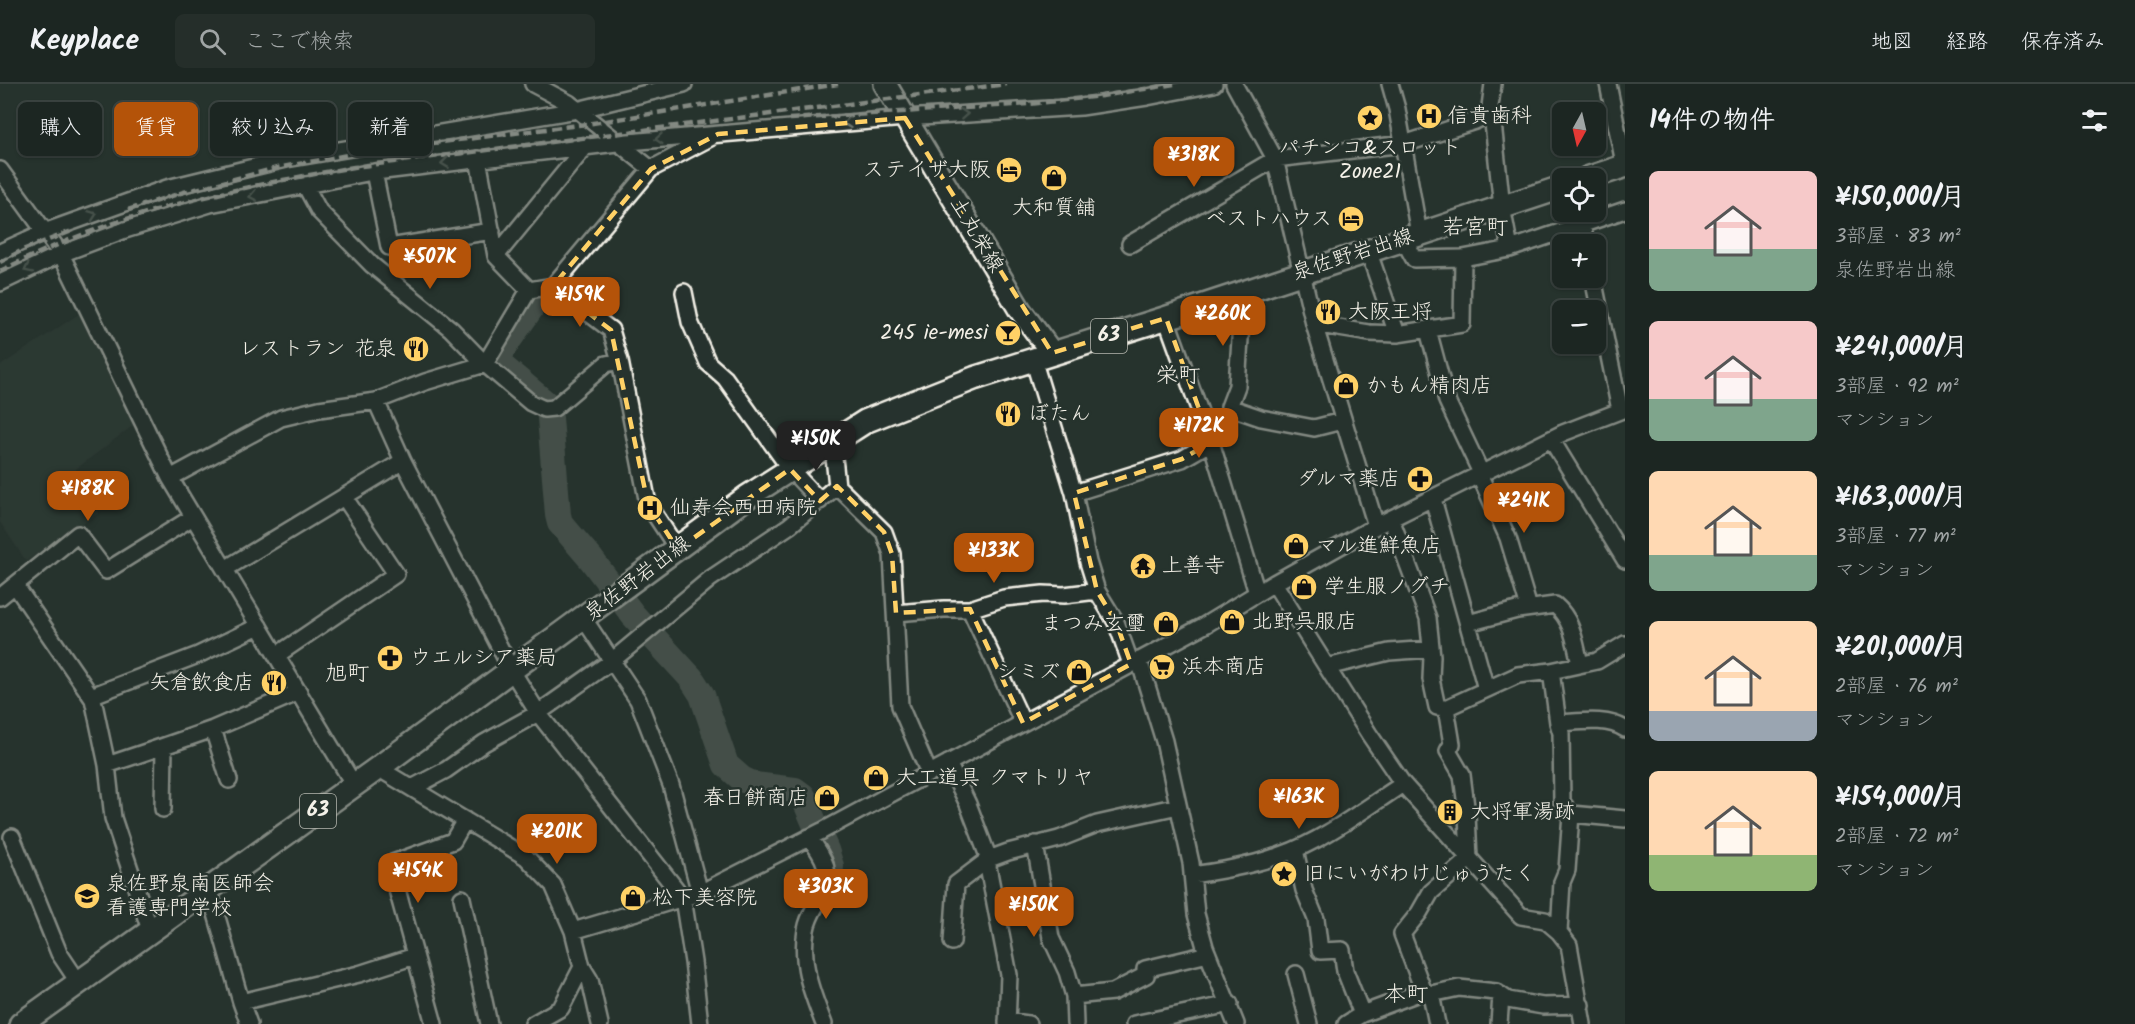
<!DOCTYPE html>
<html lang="ja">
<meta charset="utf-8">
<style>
body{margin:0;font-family:Kalam,"Klee One",sans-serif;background:#252e2a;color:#f1f3f6;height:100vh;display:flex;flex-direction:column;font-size:22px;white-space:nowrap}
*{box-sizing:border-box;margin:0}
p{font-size:20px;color:#a0a5a5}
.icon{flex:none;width:33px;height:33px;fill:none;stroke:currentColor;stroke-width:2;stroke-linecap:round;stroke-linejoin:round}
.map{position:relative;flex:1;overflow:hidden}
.panel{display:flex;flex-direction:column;background:#1c2622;width:510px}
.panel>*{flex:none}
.hud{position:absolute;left:18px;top:18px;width:570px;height:54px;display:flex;gap:12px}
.needle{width:39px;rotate:188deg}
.tools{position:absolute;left:1552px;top:18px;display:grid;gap:12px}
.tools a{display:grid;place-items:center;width:54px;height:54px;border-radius:9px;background:#1c2622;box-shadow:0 2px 4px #0004,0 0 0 2px #3a4340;font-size:30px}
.price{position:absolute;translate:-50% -51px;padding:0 14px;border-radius:12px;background:#b45309;color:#fff;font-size:20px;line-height:39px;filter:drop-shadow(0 2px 3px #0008)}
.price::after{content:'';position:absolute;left:50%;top:36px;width:18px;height:14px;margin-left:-9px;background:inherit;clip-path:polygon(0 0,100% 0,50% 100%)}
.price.active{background:#222;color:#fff}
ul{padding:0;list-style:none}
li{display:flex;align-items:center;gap:18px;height:150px;padding:0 24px}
li span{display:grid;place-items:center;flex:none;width:168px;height:120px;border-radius:9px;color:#555}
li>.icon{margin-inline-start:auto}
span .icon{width:72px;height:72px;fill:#fffc;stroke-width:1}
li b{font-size:26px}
h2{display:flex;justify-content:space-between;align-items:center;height:72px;padding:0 24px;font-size:26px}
.tag{padding:0 21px;border-radius:9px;background:#1c2622;box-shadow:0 2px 4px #0004,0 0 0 2px #3a4340;font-size:21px;line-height:54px}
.tag.active{background:#b45309;color:#fff}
header{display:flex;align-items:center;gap:36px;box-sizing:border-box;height:84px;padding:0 30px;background:#1c2622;border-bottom:2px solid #3a4340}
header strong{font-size:28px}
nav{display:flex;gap:33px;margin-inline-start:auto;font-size:21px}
.search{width:420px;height:54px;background:#252e2a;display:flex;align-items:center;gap:15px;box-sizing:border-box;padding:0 21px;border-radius:9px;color:#a0a5a5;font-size:22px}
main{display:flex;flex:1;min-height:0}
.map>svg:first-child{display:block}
.built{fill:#333f39}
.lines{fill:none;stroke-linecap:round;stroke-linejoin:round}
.river{stroke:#676f68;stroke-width:26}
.street-casing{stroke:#f4f1e8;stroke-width:20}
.secondary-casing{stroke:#f4f1e8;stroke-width:26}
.primary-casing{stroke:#f4f1e8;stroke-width:27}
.street{stroke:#26332d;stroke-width:15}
.secondary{stroke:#26332d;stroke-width:21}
.primary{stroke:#26332d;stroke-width:22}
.rail{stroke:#f4f1e8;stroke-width:4.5;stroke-dasharray:9 4.5;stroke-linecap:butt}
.oneway{stroke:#6e766e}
.marked{fill:none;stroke:#ffd166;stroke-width:4.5;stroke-dasharray:12 8;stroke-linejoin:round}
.labels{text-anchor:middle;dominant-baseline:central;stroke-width:5;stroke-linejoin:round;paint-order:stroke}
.shield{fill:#26332d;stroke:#b6b8b0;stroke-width:1.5}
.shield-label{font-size:20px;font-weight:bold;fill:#f4f1e8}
.poi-label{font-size:21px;fill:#f4f1e8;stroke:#26332d;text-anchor:start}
.street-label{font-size:21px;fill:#f4f1e8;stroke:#26332d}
.neighbourhood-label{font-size:22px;fill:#f4f1e8;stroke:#26332d}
</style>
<header>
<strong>Keyplace</strong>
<div class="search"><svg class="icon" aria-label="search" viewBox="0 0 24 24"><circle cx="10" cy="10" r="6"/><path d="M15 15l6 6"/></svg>ここで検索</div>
<nav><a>地図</a><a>経路</a><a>保存済み</a></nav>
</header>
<main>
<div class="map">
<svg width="1625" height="940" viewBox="0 0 1625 940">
<rect width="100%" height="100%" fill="#26332d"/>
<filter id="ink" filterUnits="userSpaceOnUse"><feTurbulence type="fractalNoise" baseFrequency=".0167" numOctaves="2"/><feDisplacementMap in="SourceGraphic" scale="12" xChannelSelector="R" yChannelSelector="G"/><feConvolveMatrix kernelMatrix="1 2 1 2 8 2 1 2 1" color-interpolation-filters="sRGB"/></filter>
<g filter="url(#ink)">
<path class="built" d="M 79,230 L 135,340 L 76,385 L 99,429 L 26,477 L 0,438 L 0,282 Z"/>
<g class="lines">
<path class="river" d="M 536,217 L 499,270 L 499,280 L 549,322 L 558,431 L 560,439 L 591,475 L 633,531 L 691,594 L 702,611 L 726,681 L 742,695 L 755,701 L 795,706 L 803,712 L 826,766 L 831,782 L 830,797"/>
<defs>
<path id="street" d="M 533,0 L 569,19 L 651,85 L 710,54
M 1234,0 L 1275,75 L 1314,240 L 1376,442
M 1390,0 L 1397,25 L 1419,150
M 1608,0 L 1625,84
M 1489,30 L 1493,39 L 1502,123 L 1510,165
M 478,75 L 496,172
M 0,86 L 61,170 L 170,394 L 354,701
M 374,88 L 389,163 L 492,147
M 305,101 L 319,127 L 372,181 L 451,245 L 485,280 L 531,319 L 544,325 L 554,324 L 606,280 L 620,277
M 1582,140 L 1586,160
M 1403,155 L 1414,175 L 1463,174 L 1510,165 L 1625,126
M 1130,160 L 1275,75 L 1404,60 L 1475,37 L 1489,30 L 1493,0
M 1368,166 L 1397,250
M 0,168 L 44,148 L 167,104 L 286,75 L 577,26 L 684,0
M 1593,194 L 1620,326
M 0,199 L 61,170 L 125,146 L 210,120 L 367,89 L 617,59 L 905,34 L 1081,23 L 1147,13 L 1214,0
M 553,202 L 611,246 L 620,277 L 648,420 L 671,455 L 681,463
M 529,206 L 496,172 L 586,62
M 684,208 L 690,238 L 708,279 L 725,294 L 790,385 L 820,417
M 1243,208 L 1237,302 L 1229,323 L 1261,334 L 1314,344 L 1342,337
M 1166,234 L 1211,358 L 1257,509
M 1314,240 L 1369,249 L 1397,250 L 1462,240 L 1463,174
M 1428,246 L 1447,317 L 1482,391
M 1033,275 L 1074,409 L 1088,478 L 1097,507 L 1116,538 L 1131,580
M 376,317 L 403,377 L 512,587 L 538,629 L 683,814 L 693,878 L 700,940
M 1551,355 L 1625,476
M 825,363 L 834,373 L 837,402 L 884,448 L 892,470 L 900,622 L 929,689
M 1480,392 L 1508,454 L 1529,524
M 170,394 L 281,334 L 319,325 L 376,317 L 425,298 L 485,280 L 529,206 L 553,202 L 651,85
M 1074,409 L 1182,375 L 1211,358
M 1433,415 L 1486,605
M 1391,435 L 1428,534 L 1432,572 L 1431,595 L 1437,623 L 1446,624
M 225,485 L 403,377
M 1274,499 L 1369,650 L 1403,700 L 1521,832 L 1545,836 L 1559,848 L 1569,861 L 1583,940
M 15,501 L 93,615 L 107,681
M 0,513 L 78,450 L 106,487 L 193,433
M 970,525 L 1023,639
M 896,529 L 944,525 L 970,525 L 1004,514 L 1043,510 L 1064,511 L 1097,507
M 584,535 L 638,616 L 671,701 L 700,809
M 1468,539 L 1517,526 L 1555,521 C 1573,536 1575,559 1580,580
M 277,571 L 396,490 L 344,413
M 1139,576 L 1164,657 L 1191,779 L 1196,830 L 1205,863 L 1236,940
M 1327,583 L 1389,568 L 1431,565
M 1551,587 L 1558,639 C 1580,638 1606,633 1625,645
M 91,612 L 198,571 L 259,542
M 1558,639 L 1561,649 L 1562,718 L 1571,730 L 1567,786 L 1562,798 L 1559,848
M 213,645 L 229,696
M 948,679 L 968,720 L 989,775 L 988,783 L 1009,891 L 1007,940
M 378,684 L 526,773 L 553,801 L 573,847 L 582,883 L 561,924 L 533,940
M 412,704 L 446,686 L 484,659 L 538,629 L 613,576 L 710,495 L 789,442 L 837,402
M 163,725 L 164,662 L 213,645 L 299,608
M 1571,730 L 1625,735
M 12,753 L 59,869 L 79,899
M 809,753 C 824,773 833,787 821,812 C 815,824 808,833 806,846 C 800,880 812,909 824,940
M 1035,760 L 1051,854 L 1067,888 L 1074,912 L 1075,940
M 1295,766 L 1304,806 L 1316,835 L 1320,867 L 1342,866 L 1345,887 L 1362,930
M 1192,791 C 1235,785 1279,776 1317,755 C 1347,739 1375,718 1403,700
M 209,805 L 241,918 L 249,940
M 462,814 L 489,940
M 150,846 L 113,734 L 107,681 L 164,662
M 573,847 L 700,809 L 822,747 L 1205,541 L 1274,499 L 1376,442 L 1563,349 L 1625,325
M 952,858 L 956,800 L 989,775 L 1008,768 L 1059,755 L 1097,740 L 1178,722
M 582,883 L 590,896 L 600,940
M 1296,890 L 1309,940
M 1431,910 L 1437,940
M 1074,912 L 1113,908 L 1146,891 L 1145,885 L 1208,870
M 241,918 L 359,890 L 415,872
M 1581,921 L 1543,922 L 1508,916 L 1496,908 L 1459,904 L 1431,910 L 1424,907 L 1422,903 L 1402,850 L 1419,829 L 1431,808 L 1469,775 L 1467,730 L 1462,691 L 1448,667 L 1452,660 L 1446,624 L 1518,591 L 1551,587 L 1597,577 L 1625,560
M 1007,937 L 1028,940
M 434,940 L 390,780 L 453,757 L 465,736
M 1134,940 L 1230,920
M 1346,940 L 1362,930 L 1424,907
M 1499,940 L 1501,911"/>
<path id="secondary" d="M 885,0 L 1020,226 L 1052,269"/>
<path id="primary" d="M 1588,94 L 1625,82
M 21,940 L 378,684 L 747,413 L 866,337 L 975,294 L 1166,234 L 1563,103"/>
</defs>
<use href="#street" class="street-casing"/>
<use href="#secondary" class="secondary-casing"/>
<use href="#primary" class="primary-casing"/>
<use href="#street" class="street"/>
<use href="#secondary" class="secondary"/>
<use href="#primary" class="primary"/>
<path class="rail" d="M 789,35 L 1029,20 L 1102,12 L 1174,0
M 128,126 L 184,108 L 277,84 L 369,67 L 587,40 L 838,0
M 0,178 L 25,165 L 72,147
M 0,187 C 38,169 78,151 118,138 C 195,112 275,97 354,83 L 1006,0"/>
</g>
<defs><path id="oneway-chevron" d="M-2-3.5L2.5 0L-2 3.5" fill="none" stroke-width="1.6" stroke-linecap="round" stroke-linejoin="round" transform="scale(1.5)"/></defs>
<g class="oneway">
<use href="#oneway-chevron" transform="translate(964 30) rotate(-4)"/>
<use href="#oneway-chevron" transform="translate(847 39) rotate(174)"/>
<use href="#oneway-chevron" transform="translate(659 55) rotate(175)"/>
<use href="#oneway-chevron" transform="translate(445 79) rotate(173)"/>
<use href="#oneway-chevron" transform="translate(253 112) rotate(169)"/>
<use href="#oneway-chevron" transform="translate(93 131) rotate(-20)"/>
<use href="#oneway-chevron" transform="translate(28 185) rotate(154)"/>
</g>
</g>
<path d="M0 0H1625V940H0ZM 905,34 L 1052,269 L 1166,234 L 1211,358 L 1182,375 L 1074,409 L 1097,507 L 1116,538 L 1131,580 L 1023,639 L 970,525 L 896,529 L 892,470 L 884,448 L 837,402 L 820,417 L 790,385 L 681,463 L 671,455 L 648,420 L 611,246 L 553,202 L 651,85 L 718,50 Z" fill="#26332d" fill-opacity=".55" fill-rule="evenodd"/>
<path class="marked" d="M 905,34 L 1052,269 L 1166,234 L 1211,358 L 1182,375 L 1074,409 L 1097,507 L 1116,538 L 1131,580 L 1023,639 L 970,525 L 896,529 L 892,470 L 884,448 L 837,402 L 820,417 L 790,385 L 681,463 L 671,455 L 648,420 L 611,246 L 553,202 L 651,85 L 718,50 Z"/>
<defs>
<symbol id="hospital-disc" viewBox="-11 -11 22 22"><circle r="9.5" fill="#ffd166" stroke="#26332d"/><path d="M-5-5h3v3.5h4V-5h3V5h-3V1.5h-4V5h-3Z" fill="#111"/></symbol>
<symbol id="sight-disc" viewBox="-11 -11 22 22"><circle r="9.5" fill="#ffd166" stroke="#26332d"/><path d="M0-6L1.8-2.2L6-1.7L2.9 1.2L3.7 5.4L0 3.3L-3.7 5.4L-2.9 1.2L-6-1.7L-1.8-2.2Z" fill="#111"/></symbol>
<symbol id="hotel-disc" viewBox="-11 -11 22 22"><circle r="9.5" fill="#ffd166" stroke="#26332d"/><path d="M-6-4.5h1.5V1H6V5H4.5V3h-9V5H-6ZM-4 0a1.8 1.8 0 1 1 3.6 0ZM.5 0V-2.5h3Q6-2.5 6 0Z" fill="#111"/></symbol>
<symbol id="shop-disc" viewBox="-11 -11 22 22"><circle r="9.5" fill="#ffd166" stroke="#26332d"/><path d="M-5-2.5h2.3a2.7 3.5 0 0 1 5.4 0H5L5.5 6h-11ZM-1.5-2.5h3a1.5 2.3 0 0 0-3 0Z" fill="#111"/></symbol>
<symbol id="restaurant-disc" viewBox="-11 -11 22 22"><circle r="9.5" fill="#ffd166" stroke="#26332d"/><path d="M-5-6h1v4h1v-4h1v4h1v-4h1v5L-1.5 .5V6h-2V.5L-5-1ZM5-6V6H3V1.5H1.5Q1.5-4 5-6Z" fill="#111"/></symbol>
<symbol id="bar-disc" viewBox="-11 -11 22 22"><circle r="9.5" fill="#ffd166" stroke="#26332d"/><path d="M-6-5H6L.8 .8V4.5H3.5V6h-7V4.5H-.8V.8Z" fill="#111"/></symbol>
<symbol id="pharmacy-disc" viewBox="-11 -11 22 22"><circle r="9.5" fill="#ffd166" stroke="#26332d"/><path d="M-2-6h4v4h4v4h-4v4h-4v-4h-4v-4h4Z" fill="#111"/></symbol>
<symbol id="temple-disc" viewBox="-11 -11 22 22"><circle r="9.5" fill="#ffd166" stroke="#26332d"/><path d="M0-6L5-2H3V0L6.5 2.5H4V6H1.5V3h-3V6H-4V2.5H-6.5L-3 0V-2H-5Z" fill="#111"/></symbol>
<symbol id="supermarket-disc" viewBox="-11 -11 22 22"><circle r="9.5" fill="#ffd166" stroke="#26332d"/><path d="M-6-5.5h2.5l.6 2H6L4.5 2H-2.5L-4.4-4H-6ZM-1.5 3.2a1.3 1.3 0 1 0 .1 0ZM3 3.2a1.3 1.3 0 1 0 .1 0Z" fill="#111"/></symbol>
<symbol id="building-disc" viewBox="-11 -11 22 22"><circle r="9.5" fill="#ffd166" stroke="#26332d"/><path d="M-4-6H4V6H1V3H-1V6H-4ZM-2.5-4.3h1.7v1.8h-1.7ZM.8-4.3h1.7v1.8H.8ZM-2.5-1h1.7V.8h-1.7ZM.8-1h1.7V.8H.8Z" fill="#111"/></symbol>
<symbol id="school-disc" viewBox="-11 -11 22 22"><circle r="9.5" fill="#ffd166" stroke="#26332d"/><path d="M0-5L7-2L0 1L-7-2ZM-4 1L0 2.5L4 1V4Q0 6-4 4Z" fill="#111"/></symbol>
</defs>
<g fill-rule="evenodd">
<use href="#hospital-disc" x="1414" y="17" width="30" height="30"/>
<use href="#sight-disc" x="1355" y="19" width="30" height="30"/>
<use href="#hotel-disc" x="994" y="71" width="30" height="30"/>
<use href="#shop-disc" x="1039" y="79" width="30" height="30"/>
<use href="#hotel-disc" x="1336" y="120" width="30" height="30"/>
<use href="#restaurant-disc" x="1313" y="213" width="30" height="30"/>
<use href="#bar-disc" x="993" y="234" width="30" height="30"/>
<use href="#restaurant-disc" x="401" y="250" width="30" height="30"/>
<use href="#shop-disc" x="1331" y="287" width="30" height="30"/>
<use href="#restaurant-disc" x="993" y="315" width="30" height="30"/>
<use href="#pharmacy-disc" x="1405" y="380" width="30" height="30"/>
<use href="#hospital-disc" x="635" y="409" width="30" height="30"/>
<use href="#shop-disc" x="1281" y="447" width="30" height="30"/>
<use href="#temple-disc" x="1128" y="467" width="30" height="30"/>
<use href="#shop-disc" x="1289" y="488" width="30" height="30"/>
<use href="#shop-disc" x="1217" y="523" width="30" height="30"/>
<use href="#shop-disc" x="1151" y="525" width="30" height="30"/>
<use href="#pharmacy-disc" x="375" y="559" width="30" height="30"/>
<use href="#supermarket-disc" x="1147" y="568" width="30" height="30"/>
<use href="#shop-disc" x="1064" y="573" width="30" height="30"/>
<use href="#restaurant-disc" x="259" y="584" width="30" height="30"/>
<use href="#shop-disc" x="861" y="679" width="30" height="30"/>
<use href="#shop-disc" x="812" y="699" width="30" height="30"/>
<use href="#building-disc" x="1435" y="713" width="30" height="30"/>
<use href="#sight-disc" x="1269" y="775" width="30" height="30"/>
<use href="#school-disc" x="72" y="797" width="30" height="30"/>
<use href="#shop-disc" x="618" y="799" width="30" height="30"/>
</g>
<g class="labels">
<g class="shield">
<rect x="1091" y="235" width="36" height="34" rx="4.5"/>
<rect x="300" y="710" width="36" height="34" rx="4.5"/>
</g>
<g class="shield-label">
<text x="1109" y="252">63</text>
<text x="318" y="727">63</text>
</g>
<g class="poi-label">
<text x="1448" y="32">信貴歯科</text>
<text x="1370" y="64" text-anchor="middle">パチンコ&amp;スロット<tspan x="1370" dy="24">Zone21</tspan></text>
<text x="990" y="86" text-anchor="end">ステイザ大阪</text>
<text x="1054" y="124" text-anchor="middle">大和質舗</text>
<text x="1332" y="135" text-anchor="end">ベストハウス</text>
<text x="1348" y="228">大阪王将</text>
<text x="988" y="249" text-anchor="end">245 ie-mesi</text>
<text x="396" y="265" text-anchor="end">レストラン 花泉</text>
<text x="1366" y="302">かもん精肉店</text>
<text x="1028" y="330">ぼたん</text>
<text x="1400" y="395" text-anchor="end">ダルマ薬店</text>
<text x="670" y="424">仙寿会西田病院</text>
<text x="1316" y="462">マル進鮮魚店</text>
<text x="1162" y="482">上善寺</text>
<text x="1324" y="503">学生服ノグチ</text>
<text x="1252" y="538">北野呉服店</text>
<text x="1146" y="540" text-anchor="end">まつみ玄璽</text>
<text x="410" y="574">ウエルシア薬局</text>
<text x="1182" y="583">浜本商店</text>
<text x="1060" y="588" text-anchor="end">シミズ</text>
<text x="254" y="599" text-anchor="end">矢倉飲食店</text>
<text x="896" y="694">大工道具 クマトリヤ</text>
<text x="808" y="714" text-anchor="end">春日餅商店</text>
<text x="1470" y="728">大将軍湯跡</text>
<text x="1304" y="790">旧にいがわけじゅうたく</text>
<text x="106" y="800">泉佐野泉南医師会<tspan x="106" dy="24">看護専門学校</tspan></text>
<text x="652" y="814">松下美容院</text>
</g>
<g class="street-label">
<text transform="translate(976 151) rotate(59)">土丸栄線</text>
<text transform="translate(1353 171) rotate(-18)">泉佐野岩出線</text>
<text transform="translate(638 495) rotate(-37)">泉佐野岩出線</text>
</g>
<g class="neighbourhood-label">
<text x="1475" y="144">若宮町</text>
<text x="1178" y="292">栄町</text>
<text x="347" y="590">旭町</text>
<text x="1406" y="911">本町</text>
</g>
</g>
</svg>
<div class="tools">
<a><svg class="needle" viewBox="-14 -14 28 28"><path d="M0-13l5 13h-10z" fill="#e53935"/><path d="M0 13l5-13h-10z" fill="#a0a5a5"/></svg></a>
<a><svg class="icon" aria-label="locate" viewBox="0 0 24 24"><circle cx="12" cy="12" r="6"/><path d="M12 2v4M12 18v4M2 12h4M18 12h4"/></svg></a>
<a>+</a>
<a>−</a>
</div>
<b class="price" style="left:1194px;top:104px">¥318K</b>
<b class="price" style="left:430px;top:206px">¥507K</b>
<b class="price" style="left:580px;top:244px">¥159K</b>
<b class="price" style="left:1223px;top:263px">¥260K</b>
<b class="price" style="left:1199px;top:375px">¥172K</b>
<b class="price active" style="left:816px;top:388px">¥150K</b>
<b class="price" style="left:88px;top:438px">¥188K</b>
<b class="price" style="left:1524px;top:450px">¥241K</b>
<b class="price" style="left:994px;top:500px">¥133K</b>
<b class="price" style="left:1299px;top:746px">¥163K</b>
<b class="price" style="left:557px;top:781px">¥201K</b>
<b class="price" style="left:418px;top:820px">¥154K</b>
<b class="price" style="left:826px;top:836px">¥303K</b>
<b class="price" style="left:1034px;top:854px">¥150K</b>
<div class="hud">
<a class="tag">購入</a>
<a class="tag active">賃貸</a>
<a class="tag">絞り込み</a>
<a class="tag">新着</a>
</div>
</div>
<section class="panel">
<h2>14件の物件<svg class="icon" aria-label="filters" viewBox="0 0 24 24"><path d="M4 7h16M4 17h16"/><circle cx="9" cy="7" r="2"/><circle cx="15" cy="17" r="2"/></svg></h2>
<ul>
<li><span style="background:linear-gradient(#f6c9c9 65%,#7fa58c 0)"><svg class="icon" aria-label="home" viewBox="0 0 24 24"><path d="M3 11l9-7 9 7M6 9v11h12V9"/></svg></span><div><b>¥150,000/月</b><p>3部屋 · 83 m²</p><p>泉佐野岩出線</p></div></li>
<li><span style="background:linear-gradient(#f6c9c9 65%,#7fa58c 0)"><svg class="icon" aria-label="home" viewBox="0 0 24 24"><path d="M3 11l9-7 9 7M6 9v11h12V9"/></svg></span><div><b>¥241,000/月</b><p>3部屋 · 92 m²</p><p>マンション</p></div></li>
<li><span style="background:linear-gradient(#ffd9b3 70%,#7fa58c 0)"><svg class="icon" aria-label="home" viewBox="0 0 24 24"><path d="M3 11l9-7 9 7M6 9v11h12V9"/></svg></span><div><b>¥163,000/月</b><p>3部屋 · 77 m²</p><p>マンション</p></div></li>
<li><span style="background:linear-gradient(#ffd9b3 75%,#9aa5b1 0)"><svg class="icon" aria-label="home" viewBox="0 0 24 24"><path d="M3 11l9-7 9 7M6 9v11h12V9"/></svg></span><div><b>¥201,000/月</b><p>2部屋 · 76 m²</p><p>マンション</p></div></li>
<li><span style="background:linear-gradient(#ffd9b3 70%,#8fb573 0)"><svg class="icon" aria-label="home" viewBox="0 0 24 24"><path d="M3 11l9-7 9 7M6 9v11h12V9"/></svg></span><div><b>¥154,000/月</b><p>2部屋 · 72 m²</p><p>マンション</p></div></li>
</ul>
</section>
</main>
